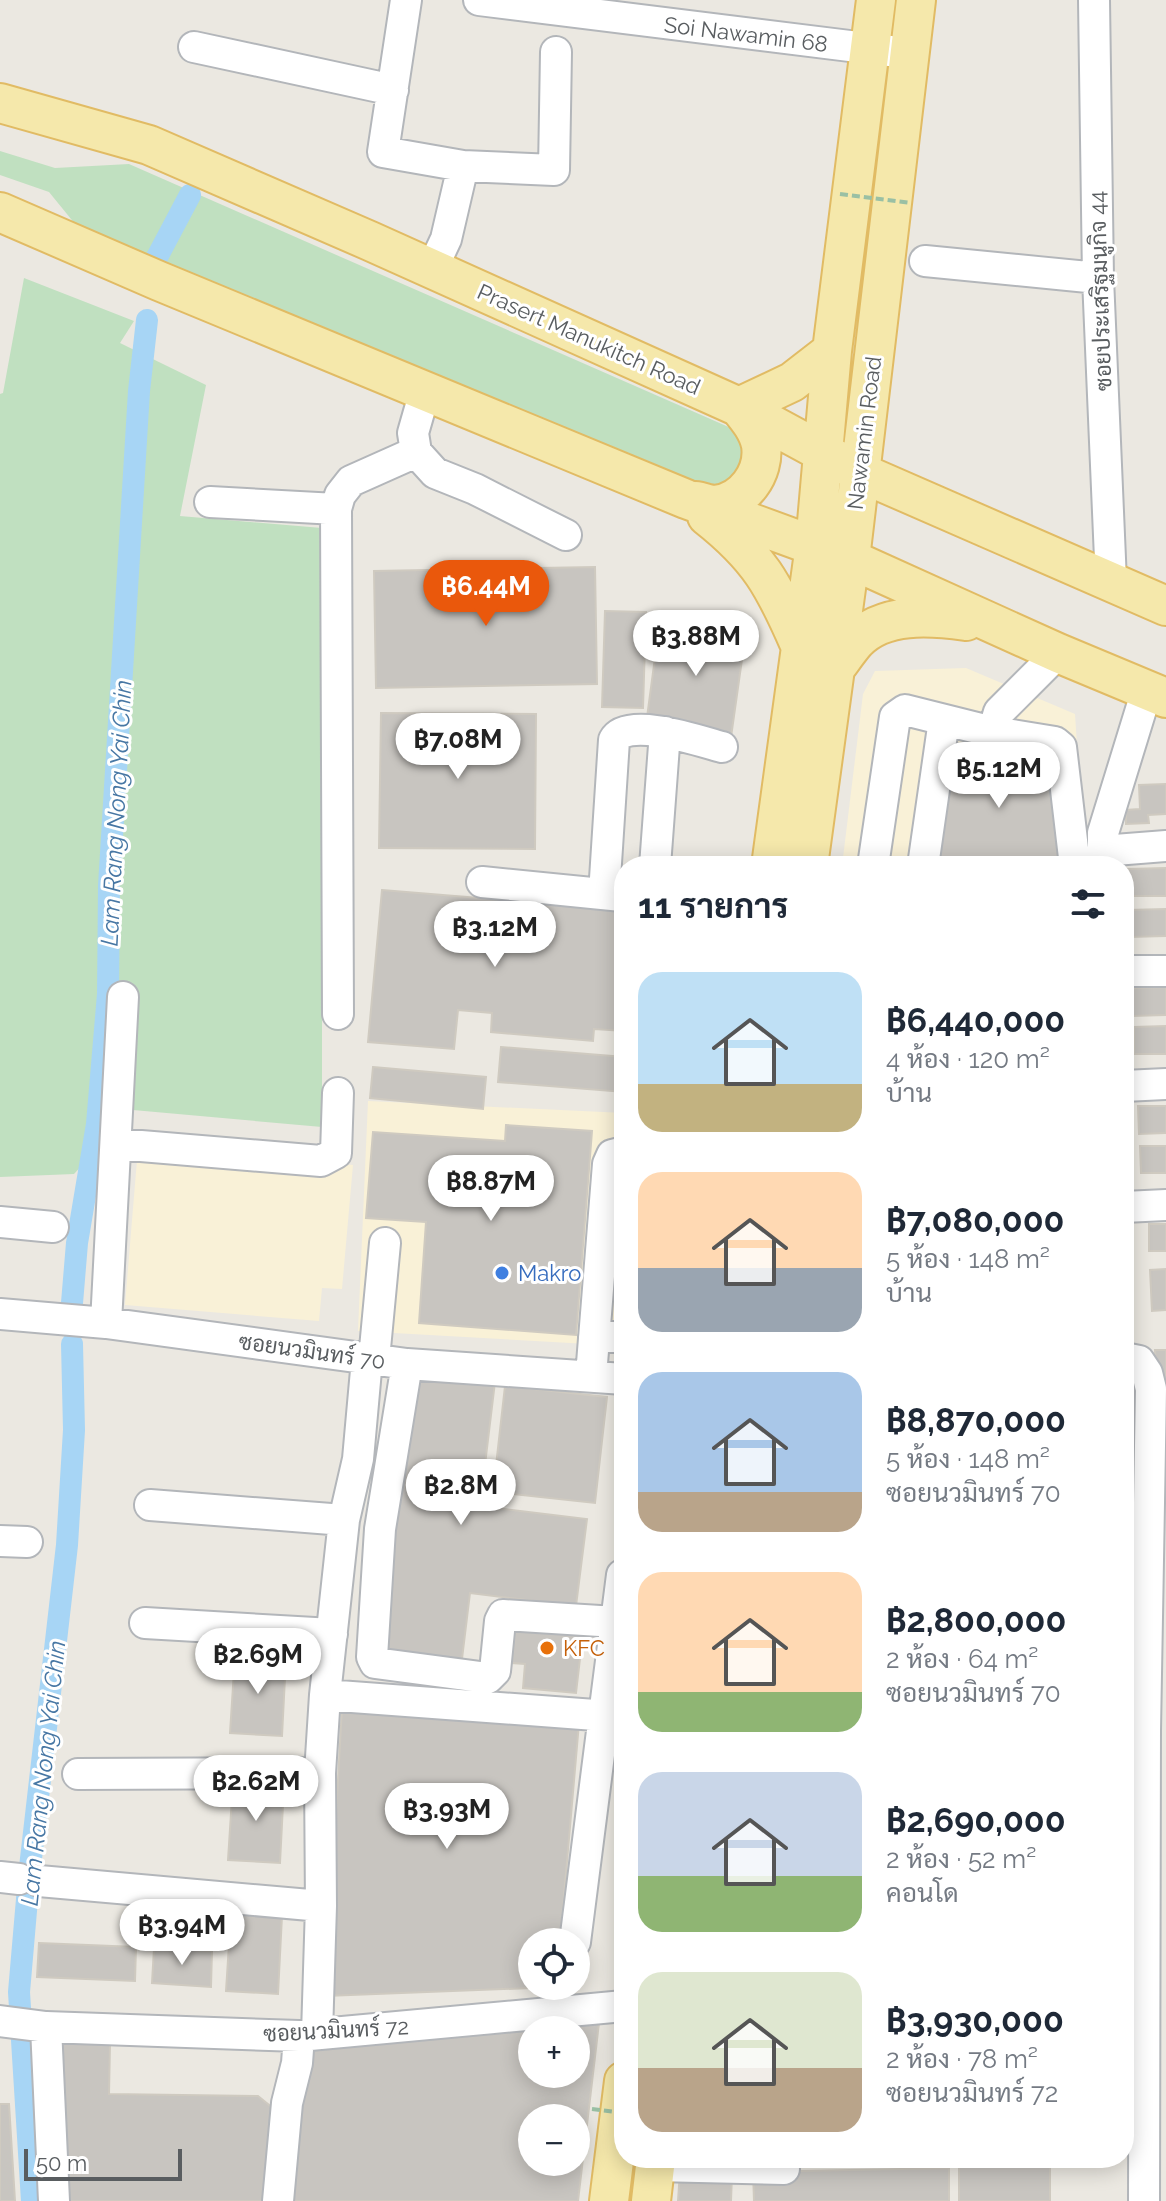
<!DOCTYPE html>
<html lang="th">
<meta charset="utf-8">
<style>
body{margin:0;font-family:Raleway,Sarabun,sans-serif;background:#f6f6f7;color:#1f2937;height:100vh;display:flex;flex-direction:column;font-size:30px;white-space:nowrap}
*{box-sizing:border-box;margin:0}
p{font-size:26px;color:#747a83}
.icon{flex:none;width:44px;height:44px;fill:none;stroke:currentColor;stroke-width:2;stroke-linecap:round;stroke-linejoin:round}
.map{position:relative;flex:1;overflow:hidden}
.panel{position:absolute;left:614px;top:856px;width:520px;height:1312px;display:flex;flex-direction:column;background:#fff;border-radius:32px;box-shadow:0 4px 20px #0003}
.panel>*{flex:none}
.fabs{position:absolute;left:518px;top:1928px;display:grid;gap:16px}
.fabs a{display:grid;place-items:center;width:72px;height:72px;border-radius:50%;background:#fff;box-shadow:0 4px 20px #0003;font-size:40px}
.scale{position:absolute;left:24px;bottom:20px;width:158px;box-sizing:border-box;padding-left:8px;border:4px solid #595d60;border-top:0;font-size:22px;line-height:28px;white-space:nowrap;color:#595d60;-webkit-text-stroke:6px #fff;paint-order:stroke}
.price{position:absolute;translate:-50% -68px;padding:0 18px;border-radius:28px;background:#fff;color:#222;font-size:26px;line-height:52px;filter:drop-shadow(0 2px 4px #0008)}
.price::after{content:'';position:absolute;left:50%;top:48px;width:24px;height:18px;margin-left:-12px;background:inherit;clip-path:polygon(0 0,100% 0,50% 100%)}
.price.current{background:#ea580c;color:#fff}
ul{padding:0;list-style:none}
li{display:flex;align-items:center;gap:24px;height:200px;padding:0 24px}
li span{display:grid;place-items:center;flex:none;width:224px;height:160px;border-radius:24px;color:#555}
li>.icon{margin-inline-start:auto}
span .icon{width:96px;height:96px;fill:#fffc;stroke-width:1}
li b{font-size:34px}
h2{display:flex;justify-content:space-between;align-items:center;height:96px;padding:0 24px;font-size:34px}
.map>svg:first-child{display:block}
.commercial{fill:#f9f1d7}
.green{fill:#c0e0c0}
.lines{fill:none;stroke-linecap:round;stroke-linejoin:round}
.canal{stroke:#a7d5f5;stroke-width:22}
.building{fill:#c8c5c0;stroke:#cfcac0;stroke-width:2;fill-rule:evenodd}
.minor-casing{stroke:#b3b6ba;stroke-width:34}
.major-casing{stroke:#e1bb64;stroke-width:42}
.minor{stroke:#fff;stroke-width:30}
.major{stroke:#f5e8ab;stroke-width:38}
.path-bridge{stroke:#9ac0a4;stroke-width:4;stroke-dasharray:8 4;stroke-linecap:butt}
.shop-dot{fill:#3f7fe0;stroke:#fff;stroke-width:3}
.food-dot{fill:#e8710a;stroke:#fff;stroke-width:3}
.labels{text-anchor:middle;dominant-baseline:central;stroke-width:6;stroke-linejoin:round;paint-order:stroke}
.street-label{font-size:22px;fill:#595d60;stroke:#fff}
.shop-label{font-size:22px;fill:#366cbe;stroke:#fff;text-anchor:start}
.food-label{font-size:22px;fill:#c56008;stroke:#fff;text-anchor:start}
.water-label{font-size:24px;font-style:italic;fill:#4777a4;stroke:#fff}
</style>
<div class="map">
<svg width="1166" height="2201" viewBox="0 0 1166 2201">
<rect width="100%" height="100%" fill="#ebe8e1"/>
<path class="commercial" d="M 966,668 L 1075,714 L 1085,866 L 842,866 L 863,694 L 875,671 Z
M 368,1101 L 624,1113 L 624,1346 L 358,1331 Z
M 138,1148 L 353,1165 L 342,1289 L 322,1288 L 319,1321 L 125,1305 Z"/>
<path class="green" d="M 0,151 L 55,168 L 129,164 L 740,432 L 750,459 L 712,496 L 93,246 L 49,192 L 0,175 Z
M 24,278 L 134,321 L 120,343 L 206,385 L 180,516 L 322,528 L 322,1127 L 133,1110 L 74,1174 L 0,1177 L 0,394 L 3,393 Z"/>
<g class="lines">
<path class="canal" d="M 154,263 L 190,195
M 72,1303 L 77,1243 L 97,1124 L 108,994 L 109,886 L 139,391 L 147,320
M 32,2201 L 19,1992 L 29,1876 L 67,1545 L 74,1430 L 72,1344"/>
</g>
<path class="building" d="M 595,567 L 597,684 L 376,688 L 374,571 Z
M 605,611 L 646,612 L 643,708 L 602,707 Z
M 660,620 L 746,631 L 731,737 L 646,725 Z
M 381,713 L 536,714 L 535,849 L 379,848 Z
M 951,742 L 1056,757 L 1066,866 L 931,866 Z
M 1166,784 L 1166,814 L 1148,815 L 1149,823 L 1126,824 L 1126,810 L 1140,809 L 1139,785 Z
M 1166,868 L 1166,896 L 1129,896 L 1128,869 Z
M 382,890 L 624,910 L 624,1031 L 594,1029 L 593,1041 L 491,1032 L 492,1013 L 458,1010 L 454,1049 L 368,1042 Z
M 1166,909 L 1166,936 L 1129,937 L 1128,910 Z
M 1166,987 L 1166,1015 L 1132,1016 L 1131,988 Z
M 1166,1026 L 1166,1054 L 1134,1054 L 1134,1027 Z
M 501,1047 L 624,1057 L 624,1092 L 498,1082 Z
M 373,1067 L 486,1077 L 483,1109 L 370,1098 Z
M 1138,1106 L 1166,1106 L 1166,1133 L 1139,1134 Z
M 506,1125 L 592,1131 L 576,1335 L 419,1323 L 426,1222 L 366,1218 L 373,1132 L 505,1141 Z
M 1140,1146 L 1166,1146 L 1166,1173 L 1141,1173 Z
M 1149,1224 L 1166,1224 L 1166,1251 L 1149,1251 Z
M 1166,1269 L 1166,1310 L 1152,1311 L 1150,1270 Z
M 1155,1350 L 1166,1350 L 1166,1414 L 1157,1414 Z
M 409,1372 L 495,1382 L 480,1506 L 587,1519 L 576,1606 L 470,1593 L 462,1659 L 374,1649 Z
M 505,1386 L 607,1397 L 595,1503 L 493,1492 Z
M 516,1626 L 583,1633 L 576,1693 L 523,1688 L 525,1664 L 512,1663 Z
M 235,1655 L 286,1658 L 282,1736 L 230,1733 Z
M 342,1708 L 579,1723 L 560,1942 L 532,1942 L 532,1986 L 556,1987 L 326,1996 Z
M 233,1782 L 284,1785 L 280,1863 L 228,1860 Z
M 231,1913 L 282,1916 L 278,1994 L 226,1991 Z
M 39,1943 L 136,1947 L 135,1981 L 37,1977 Z
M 154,1948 L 212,1951 L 211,1987 L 152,1983 Z
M 599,2023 L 578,2201 L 285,2201 L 312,2044 ZM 532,2030 L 576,2030 L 576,2074 L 532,2074 ZM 532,2118 L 576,2118 L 576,2162 L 532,2162 Z
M 110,2043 L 109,2094 L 258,2096 L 274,2109 L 271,2201 L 61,2201 L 55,2044 Z
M 0,2104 L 9,2104 L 15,2201 L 0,2201 Z
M 1050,2165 L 1050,2201 L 959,2201 L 959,2166 Z
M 949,2168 L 949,2201 L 754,2201 L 753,2172 Z
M 680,2171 L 732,2175 L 731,2201 L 678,2201 Z"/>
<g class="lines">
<defs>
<path id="minor" d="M 406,0 L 383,152 L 463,166 L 554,170 L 556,52
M 479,0 L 890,51
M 1094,0 L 1098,278 L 1111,582
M 194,47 L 393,90
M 925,261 L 1098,278
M 432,269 L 446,239 L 463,166
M 425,391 L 413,433 L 416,452 L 435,473 L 475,489 L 566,535
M 210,502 L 336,509 L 338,1014
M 336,509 L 340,495 L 351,481 L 416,452
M 993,732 L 999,712 L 1058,653
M 1102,851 L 1166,846
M 655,866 L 665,732
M 873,866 L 895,717 L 905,710 L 993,732 L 1055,742 L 1061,747 L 1075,866
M 923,866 L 944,720
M 1103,866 L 1103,833 L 1147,690
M 482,882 L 622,896
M 604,894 L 614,740 C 627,716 700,741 722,747
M 1124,971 L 1166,971
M 1124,1086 L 1166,1084
M 117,1144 L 321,1161 L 336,1153 L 338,1093
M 1124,1207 L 1166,1205
M 0,1222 L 53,1227
M 0,1314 L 106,1323 L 407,1364 L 624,1379
M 106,1323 L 123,997
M 594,1337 L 624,1337
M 1124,1358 L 1139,1361 L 1147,1373 L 1151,1389 L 1145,1731 L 1144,2201
M 374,1359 L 385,1243
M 407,1364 L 380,1529 L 372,1657 L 375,1663 L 488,1678 L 495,1671 L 500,1621 L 503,1615 L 616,1622
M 591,1376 L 608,1164 L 612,1155 L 624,1152
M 150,1505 L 344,1520
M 0,1541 L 27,1542
M 145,1623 L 332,1634
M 325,1695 L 622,1717
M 78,1774 L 320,1773
M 0,1877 L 19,1879
M 39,1881 L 321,1906
M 575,1942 L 616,1622 L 622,1575 L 624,1575
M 0,2021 L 46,2027 L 299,2036 L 624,2006
M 46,2027 L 54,2201
M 317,2034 L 321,1906 L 320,1773 L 325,1695 L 344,1520 L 358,1459 L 367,1359
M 655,2166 L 784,2169
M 278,2201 L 287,2103 L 297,2063 L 299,2036"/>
<path id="major" d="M 0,103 L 149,145 L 370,241 L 739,407 L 859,472 L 1166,606
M 0,212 L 159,281 L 686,499 L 850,559 L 1058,653 L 1166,698
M 739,407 L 792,382 L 832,351
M 696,501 C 702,502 710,505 715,505 C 744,502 765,473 761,445 C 758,430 748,418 739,407
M 707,516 C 759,557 774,585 800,645
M 833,671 C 841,661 848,650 856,641 C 883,612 931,616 966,621
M 771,866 L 815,545 L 832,351 L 876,0
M 808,866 L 850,559 L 916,0
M 609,2201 L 624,2081
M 651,2201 L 656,2158"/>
</defs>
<use href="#minor" class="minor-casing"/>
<use href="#major" class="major-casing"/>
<use href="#minor" class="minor"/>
<use href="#major" class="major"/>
<path class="path-bridge" d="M 840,194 L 911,203
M 592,2109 L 624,2113"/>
</g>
<circle class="shop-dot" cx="502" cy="1273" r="8"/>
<circle class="food-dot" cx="547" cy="1648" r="8"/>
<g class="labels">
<g class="street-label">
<text transform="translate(746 34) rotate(7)">Soi Nawamin 68</text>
<text transform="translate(1100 291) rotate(-92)">ซอยประเสริฐมนูกิจ 44</text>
<text transform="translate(589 339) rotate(24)">Prasert Manukitch Road</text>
<text transform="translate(864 433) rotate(-83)">Nawamin Road</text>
<text transform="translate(312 1351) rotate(8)">ซอยนวมินทร์ 70</text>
<text transform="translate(336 2030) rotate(-3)">ซอยนวมินทร์ 72</text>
</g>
<g class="shop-label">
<text x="518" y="1273">Makro</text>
</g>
<g class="food-label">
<text x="563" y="1648">KFC</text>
</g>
<g class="water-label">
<text transform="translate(116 813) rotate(-87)">Lam Rang Nong Yai Chin</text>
<text transform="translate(43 1773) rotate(-84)">Lam Rang Nong Yai Chin</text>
</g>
</g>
</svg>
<div class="fabs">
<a><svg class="icon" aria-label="locate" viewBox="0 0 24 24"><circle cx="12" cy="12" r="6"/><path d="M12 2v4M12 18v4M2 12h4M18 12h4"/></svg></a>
<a>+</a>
<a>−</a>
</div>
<div class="scale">50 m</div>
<b class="price current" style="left:486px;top:628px">฿6.44M</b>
<b class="price" style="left:696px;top:678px">฿3.88M</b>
<b class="price" style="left:458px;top:781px">฿7.08M</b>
<b class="price" style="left:999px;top:810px">฿5.12M</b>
<b class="price" style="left:495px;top:969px">฿3.12M</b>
<b class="price" style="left:491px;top:1223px">฿8.87M</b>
<b class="price" style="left:461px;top:1527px">฿2.8M</b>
<b class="price" style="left:258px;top:1696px">฿2.69M</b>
<b class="price" style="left:256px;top:1823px">฿2.62M</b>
<b class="price" style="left:447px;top:1851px">฿3.93M</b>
<b class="price" style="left:182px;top:1967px">฿3.94M</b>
<section class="panel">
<h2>11 รายการ<svg class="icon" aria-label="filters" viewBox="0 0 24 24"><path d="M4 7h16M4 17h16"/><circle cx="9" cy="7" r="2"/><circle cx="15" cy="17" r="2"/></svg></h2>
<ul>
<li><span style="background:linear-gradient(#bfe0f5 70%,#c2b280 0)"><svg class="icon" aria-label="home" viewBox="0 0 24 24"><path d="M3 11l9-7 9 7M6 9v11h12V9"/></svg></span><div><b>฿6,440,000</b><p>4 ห้อง · 120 m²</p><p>บ้าน</p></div></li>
<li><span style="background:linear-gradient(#ffd9b3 60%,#9aa5b1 0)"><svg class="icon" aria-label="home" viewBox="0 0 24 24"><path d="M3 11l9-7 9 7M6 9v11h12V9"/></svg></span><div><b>฿7,080,000</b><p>5 ห้อง · 148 m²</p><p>บ้าน</p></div></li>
<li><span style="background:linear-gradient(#a9c7e8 75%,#b9a48a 0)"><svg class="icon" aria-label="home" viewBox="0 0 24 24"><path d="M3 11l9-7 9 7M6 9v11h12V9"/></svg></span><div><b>฿8,870,000</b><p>5 ห้อง · 148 m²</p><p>ซอยนวมินทร์ 70</p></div></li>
<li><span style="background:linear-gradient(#ffd9b3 75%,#8fb573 0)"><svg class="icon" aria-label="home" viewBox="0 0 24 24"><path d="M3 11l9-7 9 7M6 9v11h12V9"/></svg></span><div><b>฿2,800,000</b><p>2 ห้อง · 64 m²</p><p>ซอยนวมินทร์ 70</p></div></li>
<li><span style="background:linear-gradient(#c9d6e8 65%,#8fb573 0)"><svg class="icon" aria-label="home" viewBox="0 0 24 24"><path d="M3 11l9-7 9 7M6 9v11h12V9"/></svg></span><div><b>฿2,690,000</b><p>2 ห้อง · 52 m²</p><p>คอนโด</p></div></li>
<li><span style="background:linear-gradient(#dfe7d0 60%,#b9a48a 0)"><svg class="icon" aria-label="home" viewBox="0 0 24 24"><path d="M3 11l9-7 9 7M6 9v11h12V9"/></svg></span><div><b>฿3,930,000</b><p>2 ห้อง · 78 m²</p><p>ซอยนวมินทร์ 72</p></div></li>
</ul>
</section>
</div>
